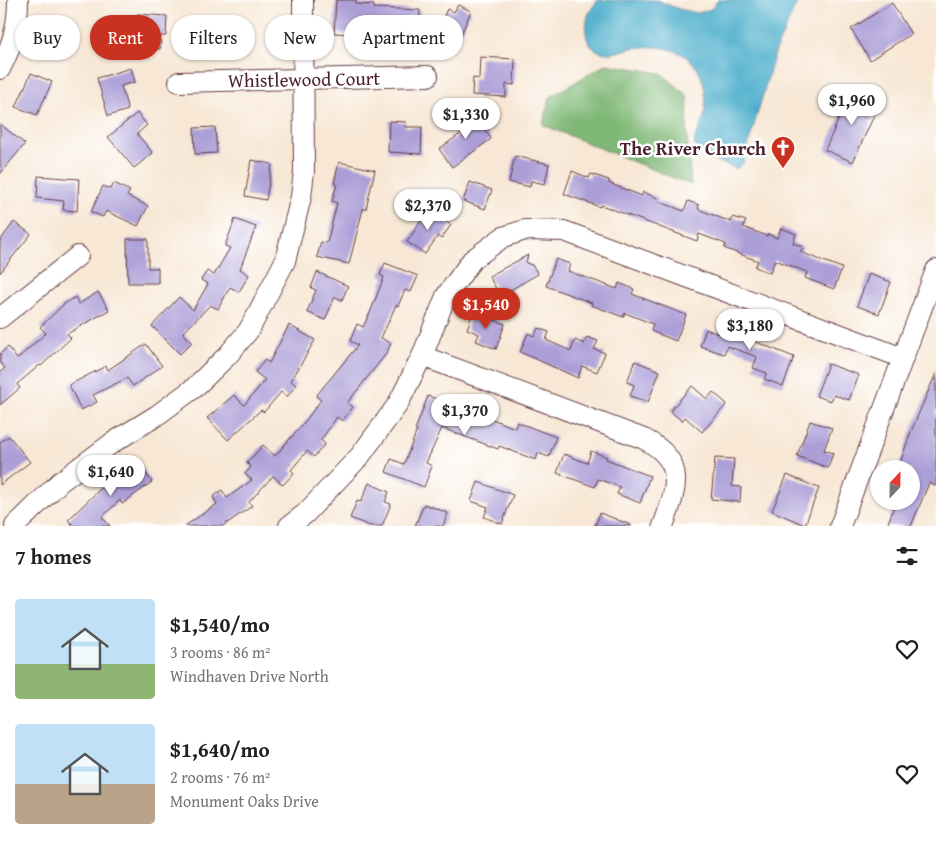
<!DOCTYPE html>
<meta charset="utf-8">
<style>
body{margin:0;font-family:"Gentium Book Plus",serif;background:#f6f6f6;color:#202124;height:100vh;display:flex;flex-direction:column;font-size:19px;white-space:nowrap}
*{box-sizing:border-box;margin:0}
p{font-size:16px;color:#757577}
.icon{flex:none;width:28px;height:28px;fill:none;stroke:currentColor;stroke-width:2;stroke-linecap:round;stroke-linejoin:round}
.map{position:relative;height:526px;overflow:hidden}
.side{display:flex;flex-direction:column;background:#fff;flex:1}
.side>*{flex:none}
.banner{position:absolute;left:15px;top:15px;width:500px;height:45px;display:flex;gap:10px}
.needle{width:32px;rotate:22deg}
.controls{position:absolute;left:870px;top:460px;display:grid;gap:10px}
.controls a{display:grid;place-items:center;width:50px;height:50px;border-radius:50%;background:#fff;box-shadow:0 1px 4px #0004;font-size:25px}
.price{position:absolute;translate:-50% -42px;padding:0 11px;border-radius:18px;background:#fff;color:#222;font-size:16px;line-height:32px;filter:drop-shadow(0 1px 2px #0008)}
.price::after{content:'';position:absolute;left:50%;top:30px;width:15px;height:11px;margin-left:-8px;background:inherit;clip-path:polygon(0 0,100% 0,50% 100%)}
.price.selected{background:#c8321e;color:#fff}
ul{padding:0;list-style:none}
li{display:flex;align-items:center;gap:15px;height:125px;padding:0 15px}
li span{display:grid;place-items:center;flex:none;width:140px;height:100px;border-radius:5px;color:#555}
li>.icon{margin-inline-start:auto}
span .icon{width:60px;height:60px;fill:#fffc;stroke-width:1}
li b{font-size:21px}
h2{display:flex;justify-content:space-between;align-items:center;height:60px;padding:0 15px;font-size:21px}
.tag{padding:0 18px;border-radius:22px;background:#fff;box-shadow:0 1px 4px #0004;font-size:18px;line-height:45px}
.tag.selected{background:#c8321e;color:#fff}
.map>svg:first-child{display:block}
.forest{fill:#7fb876;stroke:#646c50}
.water{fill:#4dafcc;stroke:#4c677c}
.building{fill:#ac9fd7}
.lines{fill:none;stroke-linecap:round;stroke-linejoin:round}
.minor-casing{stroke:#643d44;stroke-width:22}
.minor{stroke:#fff;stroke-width:20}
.labels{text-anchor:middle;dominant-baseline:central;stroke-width:5;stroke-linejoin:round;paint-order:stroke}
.street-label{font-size:19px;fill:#4a1f2b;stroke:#fff}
.poi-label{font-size:19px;font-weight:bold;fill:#4a1f2b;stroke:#fff;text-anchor:end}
</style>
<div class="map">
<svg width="936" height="526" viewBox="0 0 936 526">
<rect width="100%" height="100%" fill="#fff"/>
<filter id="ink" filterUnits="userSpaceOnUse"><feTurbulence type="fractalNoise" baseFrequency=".02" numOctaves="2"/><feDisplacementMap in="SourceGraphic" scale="10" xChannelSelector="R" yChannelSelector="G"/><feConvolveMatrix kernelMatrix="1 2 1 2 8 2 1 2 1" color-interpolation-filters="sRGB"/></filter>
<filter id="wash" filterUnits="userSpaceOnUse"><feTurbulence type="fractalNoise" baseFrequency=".0096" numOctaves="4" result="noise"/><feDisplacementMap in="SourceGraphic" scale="20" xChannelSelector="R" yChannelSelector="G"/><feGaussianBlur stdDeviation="1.12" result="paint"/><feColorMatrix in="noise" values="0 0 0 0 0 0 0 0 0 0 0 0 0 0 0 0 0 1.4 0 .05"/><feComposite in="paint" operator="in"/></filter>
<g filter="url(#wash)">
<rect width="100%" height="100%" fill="#f7e7d4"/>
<path class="forest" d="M 606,64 L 661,73 L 688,96 L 687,133 L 691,185 L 543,125 L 550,97 Z"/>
<path class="water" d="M 598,0 L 657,0 L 679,9 L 698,13 L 711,9 L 718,0 L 798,0 L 776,50 L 743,163 L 737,169 L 708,158 L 695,147 C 693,136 697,135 701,126 C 708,108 707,83 696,67 C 682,47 655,45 633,48 C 625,49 616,54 607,53 C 586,51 583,34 588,16 C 589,11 594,5 598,0 Z"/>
<g id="blocks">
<path class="building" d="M 336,0 L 356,0 L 356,4 L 374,5 L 374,8 L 420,10 L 419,38 L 372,36 L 372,40 L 355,38 L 356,34 L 334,33 Z
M 892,3 L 911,34 L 870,60 L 851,29 Z
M 458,5 L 471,11 L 457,44 L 436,35 L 447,9 L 454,12 Z
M 137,14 L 167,16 L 166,36 L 161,36 L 160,49 L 135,48 Z
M 195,18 L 221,24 L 216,44 L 190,38 Z
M 480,57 L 515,59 L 514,85 L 506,84 L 506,97 L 472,95 L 473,78 L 479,79 Z
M 131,68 L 135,82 L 121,86 L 128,110 L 108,116 L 97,78 Z
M 31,73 L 52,82 L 37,115 L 16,107 Z
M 852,89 L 880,102 L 853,162 L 825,150 Z
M 472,111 L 491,139 L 452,167 L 439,149 L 466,130 L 459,120 Z
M 137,113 L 147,125 L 137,134 L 153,153 L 134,168 L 108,137 Z
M 389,121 L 406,122 L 405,127 L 422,127 L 421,154 L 388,152 Z
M 0,124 L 25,144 L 0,174 Z
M 215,127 L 217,153 L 195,154 L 194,128 Z
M 515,156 L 549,164 L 545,184 L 531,181 L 530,187 L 509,182 Z
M 251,160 L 272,164 L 266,200 L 245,196 Z
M 339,162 L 375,170 L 366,209 L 363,209 L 349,264 L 317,257 L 321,242 L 327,243 L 337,203 L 332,201 L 337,184 L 334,183 Z
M 572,171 L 589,178 L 591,174 L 609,180 L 609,183 L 642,196 L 643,192 L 658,198 L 657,201 L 684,211 L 688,201 L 699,205 L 698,209 L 731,222 L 733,217 L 746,221 L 743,227 L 767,236 L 768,234 L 777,238 L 781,228 L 796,234 L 793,243 L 803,247 L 800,252 L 842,268 L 834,289 L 805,278 L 807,272 L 775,260 L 770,273 L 755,267 L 758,261 L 724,248 L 726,244 L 699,234 L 697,241 L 601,205 L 600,207 L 564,194 Z
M 38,176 L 79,179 L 77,211 L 63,210 L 64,201 L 37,198 Z
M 470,182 L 492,190 L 485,209 L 463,201 Z
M 114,183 L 130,191 L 127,196 L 148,206 L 138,226 L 106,211 L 103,217 L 91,212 L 103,186 L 111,189 Z
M 424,207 L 451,225 L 441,239 L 438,236 L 425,254 L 407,242 L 422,219 L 418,216 Z
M 235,219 L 256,227 L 240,269 L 249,275 L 239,292 L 230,287 L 218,309 L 210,305 L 183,333 L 192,342 L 180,354 L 152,326 L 179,297 L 193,310 L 208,284 L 201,280 L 207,271 L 214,275 L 230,248 L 225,246 Z
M 14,222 L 31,234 L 0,273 L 0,241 Z
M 127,239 L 148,239 L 148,268 L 158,268 L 158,283 L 128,283 Z
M 528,255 L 526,263 L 532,265 L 538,274 L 500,296 L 489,276 Z
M 556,259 L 570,264 L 568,271 L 617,289 L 619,283 L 634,289 L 632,294 L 686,315 L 676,341 L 651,331 L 653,324 L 625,313 L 623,317 L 591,305 L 592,303 L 546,286 Z
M 385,263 L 418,276 L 411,292 L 405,290 L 398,306 L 396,305 L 381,338 L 391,343 L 386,354 L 347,403 L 353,407 L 342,421 L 337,417 L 321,440 L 325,444 L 314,457 L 307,451 L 291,470 L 294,473 L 283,485 L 273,476 L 249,502 L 252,506 L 223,526 L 185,526 L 217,504 L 213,497 L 222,490 L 227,498 L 252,480 L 245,474 L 251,467 L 247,463 L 263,445 L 275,456 L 306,420 L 321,400 L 316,396 L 358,345 L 350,341 L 357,324 L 363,327 L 370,313 L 384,277 L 380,275 Z
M 317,272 L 348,286 L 342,300 L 335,297 L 325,320 L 307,312 L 316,290 L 311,288 Z
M 869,274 L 891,282 L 879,314 L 857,306 Z
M 98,292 L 109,310 L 67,334 L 71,338 L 41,366 L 40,365 L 17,384 L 20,388 L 0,405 L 0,372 L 5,368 L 0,362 L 0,354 L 8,347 L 17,359 L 46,333 L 40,327 L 64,304 L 75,297 L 79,304 Z
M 473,312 L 505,324 L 496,349 L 476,341 L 479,334 L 467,329 Z
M 723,320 L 754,331 L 751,340 L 794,357 L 783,386 L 764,379 L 767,373 L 753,368 L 757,357 L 727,346 L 724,354 L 700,346 L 706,329 L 718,334 Z
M 289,325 L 315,340 L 291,381 L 296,385 L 287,397 L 281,392 L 264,412 L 261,410 L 228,440 L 207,418 L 234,395 L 244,405 L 265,380 L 255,372 L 265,360 L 269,363 Z
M 538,328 L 549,332 L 546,340 L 571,351 L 575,340 L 584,344 L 587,337 L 598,341 L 594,349 L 605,353 L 597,372 L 582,366 L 578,378 L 520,352 L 528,333 L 534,336 Z
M 146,344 L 162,366 L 133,386 L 127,378 L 93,395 L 97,402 L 81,410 L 69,385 L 106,366 L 108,370 Z
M 635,361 L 660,371 L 648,402 L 630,396 L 634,385 L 627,382 Z
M 828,364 L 859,375 L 849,400 L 834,395 L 831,401 L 816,396 Z
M 936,373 L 936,486 L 929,483 L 911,526 L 887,526 L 896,501 L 911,501 L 911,469 L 898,469 L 910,434 Z
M 692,386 L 707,399 L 713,392 L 727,404 L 702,432 L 685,417 L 682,421 L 670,411 Z
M 428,396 L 448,403 L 450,397 L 475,407 L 476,404 L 490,409 L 487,417 L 515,428 L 517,422 L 556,437 L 549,457 L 538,453 L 536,460 L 499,446 L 498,449 L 442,428 L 426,463 L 432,466 L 424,487 L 386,472 L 391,459 L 404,464 L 417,430 L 415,430 Z
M 810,421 L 832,428 L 824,450 L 833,453 L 828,468 L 797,456 Z
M 9,436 L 30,462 L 0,485 L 0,442 Z
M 591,451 L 607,457 L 606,459 L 650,476 L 640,503 L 617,494 L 620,487 L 598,479 L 595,487 L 557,473 L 564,454 L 587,463 Z
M 715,458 L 734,459 L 732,486 L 741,487 L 740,502 L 711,499 Z
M 138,462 L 152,482 L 122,504 L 120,500 L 102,517 L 110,526 L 74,526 L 68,520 L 99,490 Z
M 787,475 L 819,488 L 805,525 L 772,511 Z
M 478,482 L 513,495 L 502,524 L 484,517 L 488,507 L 471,501 Z
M 369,483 L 389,492 L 385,502 L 391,504 L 382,526 L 370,526 L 350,518 L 357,501 L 361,502 Z
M 424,504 L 448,513 L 443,526 L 415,526 Z
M 600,513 L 631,525 L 631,526 L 595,526 Z"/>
</g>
</g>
<g filter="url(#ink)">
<use href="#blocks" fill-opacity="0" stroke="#643d44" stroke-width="1"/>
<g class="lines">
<defs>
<path id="minor" d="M 0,69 C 12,46 18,26 18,0
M 179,82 L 428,76
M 0,318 L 78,256
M 422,356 L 644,439 C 687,461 677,488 663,526
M 15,526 L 60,482 L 112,443 L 156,416 L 194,388 L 228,355 L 249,330 L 285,261 L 301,197 L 304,171 L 303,0
M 289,526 L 305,514 L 360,456 L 398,404 L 422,356 L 446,296 L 472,260 L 503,237 L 525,230 L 564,231 L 903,358
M 840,526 L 936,270"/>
</defs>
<use href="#minor" class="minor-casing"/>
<use href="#minor" class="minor"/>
</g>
</g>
<defs>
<symbol id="church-pin" viewBox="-11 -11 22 30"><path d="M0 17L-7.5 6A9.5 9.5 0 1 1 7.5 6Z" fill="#c8321e" stroke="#fff"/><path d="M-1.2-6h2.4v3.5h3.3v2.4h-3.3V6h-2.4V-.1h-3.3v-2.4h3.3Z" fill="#fff"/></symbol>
</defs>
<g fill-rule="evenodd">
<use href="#church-pin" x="769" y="134" width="28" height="38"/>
</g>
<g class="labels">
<g class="street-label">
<text transform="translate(304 79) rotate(-1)">Whistlewood Court</text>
</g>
<g class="poi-label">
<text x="766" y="148">The River Church</text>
</g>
</g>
</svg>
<div class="controls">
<a><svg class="needle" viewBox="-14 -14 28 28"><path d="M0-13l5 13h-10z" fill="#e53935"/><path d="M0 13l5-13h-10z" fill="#757577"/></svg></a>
</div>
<b class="price" style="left:852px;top:126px">$1,960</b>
<b class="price" style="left:466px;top:140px">$1,330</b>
<b class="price" style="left:428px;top:231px">$2,370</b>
<b class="price selected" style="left:486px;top:330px">$1,540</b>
<b class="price" style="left:750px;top:351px">$3,180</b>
<b class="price" style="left:465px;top:436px">$1,370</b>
<b class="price" style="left:111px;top:497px">$1,640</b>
<div class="banner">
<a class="tag">Buy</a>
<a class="tag selected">Rent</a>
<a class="tag">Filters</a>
<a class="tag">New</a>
<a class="tag">Apartment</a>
</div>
</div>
<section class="side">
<h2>7 homes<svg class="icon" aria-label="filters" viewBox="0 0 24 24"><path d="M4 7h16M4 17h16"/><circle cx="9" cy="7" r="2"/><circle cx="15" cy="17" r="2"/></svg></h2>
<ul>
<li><span style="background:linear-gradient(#bfe0f5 65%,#8fb573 0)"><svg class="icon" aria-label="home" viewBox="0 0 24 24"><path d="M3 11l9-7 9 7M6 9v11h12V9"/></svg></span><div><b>$1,540/mo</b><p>3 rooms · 86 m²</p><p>Windhaven Drive North</p></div><svg class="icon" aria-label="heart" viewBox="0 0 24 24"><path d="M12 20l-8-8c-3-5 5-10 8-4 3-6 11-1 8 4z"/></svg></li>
<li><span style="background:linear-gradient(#bfe0f5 60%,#b9a48a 0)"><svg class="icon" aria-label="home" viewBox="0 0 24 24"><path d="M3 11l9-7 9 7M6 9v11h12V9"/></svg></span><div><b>$1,640/mo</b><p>2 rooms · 76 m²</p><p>Monument Oaks Drive</p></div><svg class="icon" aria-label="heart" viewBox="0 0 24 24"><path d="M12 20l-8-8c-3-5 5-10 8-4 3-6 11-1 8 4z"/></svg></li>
</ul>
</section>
